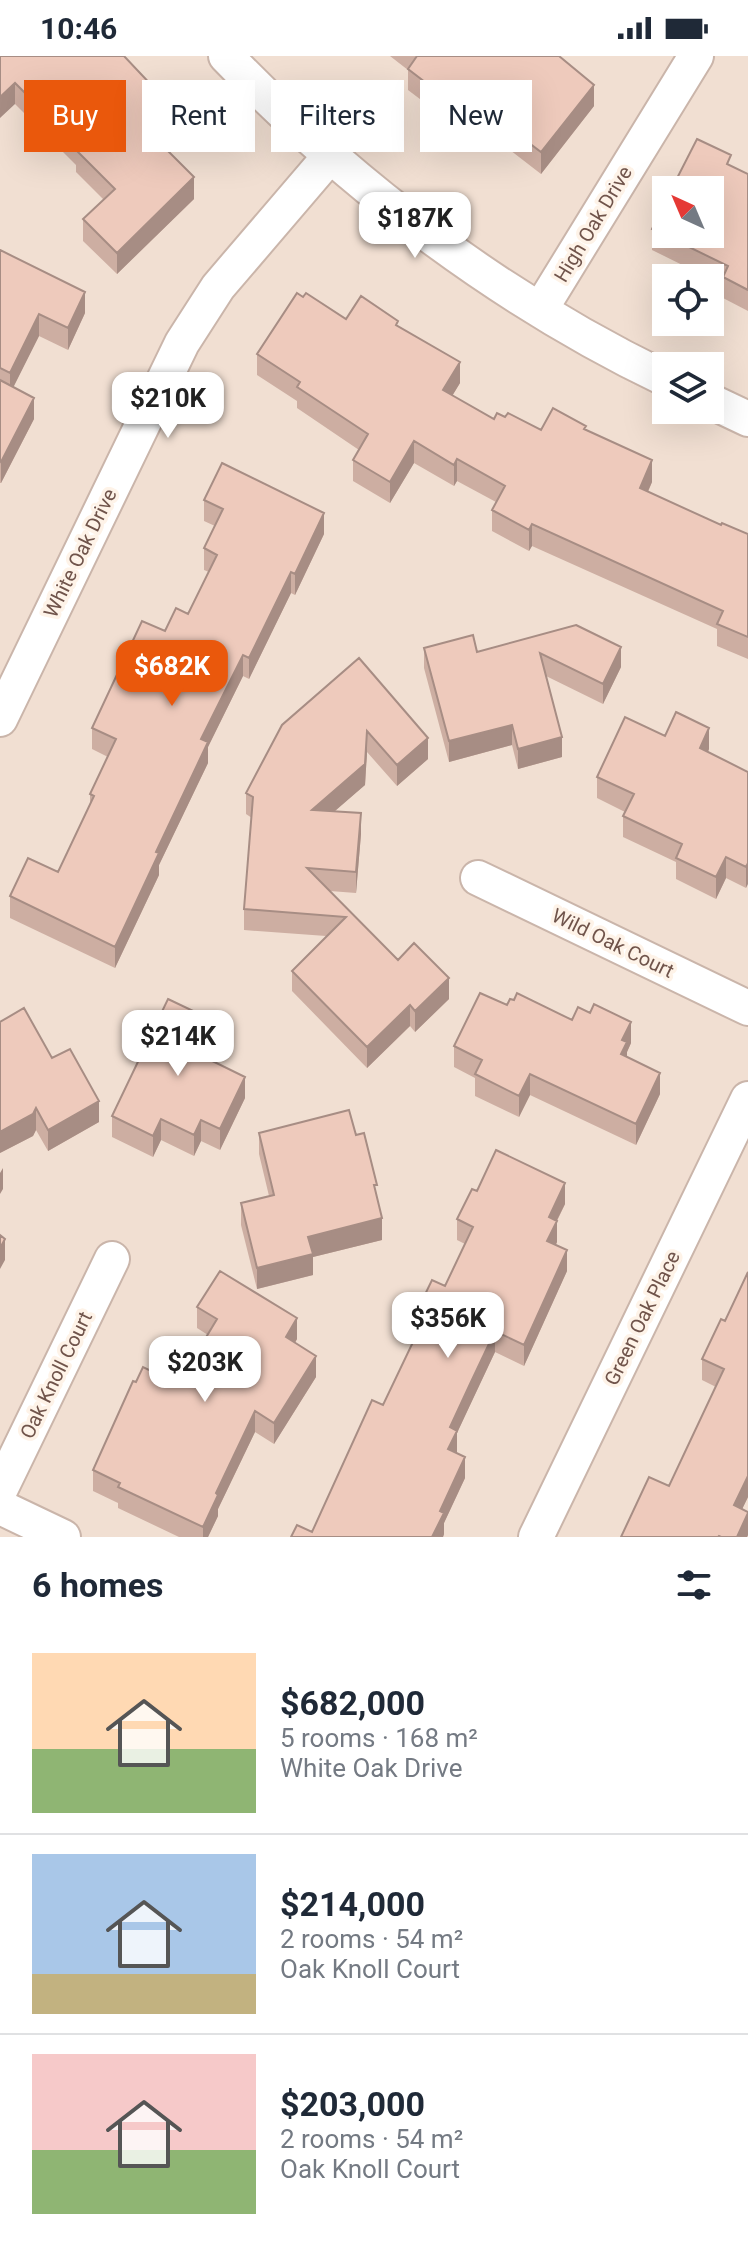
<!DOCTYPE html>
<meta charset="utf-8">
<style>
body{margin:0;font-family:Roboto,sans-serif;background:#f2f2f3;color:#1f2937;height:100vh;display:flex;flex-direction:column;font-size:30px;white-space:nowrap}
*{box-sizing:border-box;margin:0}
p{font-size:26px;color:#747a83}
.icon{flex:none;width:44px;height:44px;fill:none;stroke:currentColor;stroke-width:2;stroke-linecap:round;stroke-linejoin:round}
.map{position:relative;height:1481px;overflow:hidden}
.drawer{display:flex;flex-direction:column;background:#fff;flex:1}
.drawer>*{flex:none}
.banner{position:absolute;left:24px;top:24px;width:700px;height:72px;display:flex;gap:16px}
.needle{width:52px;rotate:316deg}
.tools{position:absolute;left:652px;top:120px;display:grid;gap:16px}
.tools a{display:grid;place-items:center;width:72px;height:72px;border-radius:0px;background:#fff;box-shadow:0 8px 32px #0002;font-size:40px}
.price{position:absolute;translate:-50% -68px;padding:0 18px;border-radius:16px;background:#fff;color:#222;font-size:26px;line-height:52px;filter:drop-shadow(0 2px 4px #0008)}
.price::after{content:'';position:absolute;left:50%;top:48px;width:24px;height:18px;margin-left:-12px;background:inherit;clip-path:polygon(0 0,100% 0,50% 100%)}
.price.selected{background:#ea580c;color:#fff}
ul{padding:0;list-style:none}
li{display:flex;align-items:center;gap:24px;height:200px;padding:0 32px}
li+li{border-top:2px solid #e0e1e3}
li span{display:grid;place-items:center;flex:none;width:224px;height:160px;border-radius:0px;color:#555}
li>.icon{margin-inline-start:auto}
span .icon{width:96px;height:96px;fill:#fffc;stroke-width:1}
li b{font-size:34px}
h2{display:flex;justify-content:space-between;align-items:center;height:96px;padding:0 32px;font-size:34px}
.tag{padding:0 28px;border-radius:0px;background:#fff;box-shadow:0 8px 32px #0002;font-size:28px;line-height:72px}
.tag.selected{background:#ea580c;color:#fff}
.status{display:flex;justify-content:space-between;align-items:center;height:56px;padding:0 40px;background:#fff;direction:ltr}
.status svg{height:22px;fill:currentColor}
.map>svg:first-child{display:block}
.residential{fill:#f1dfd2;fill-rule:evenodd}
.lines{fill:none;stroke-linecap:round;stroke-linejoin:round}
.minor-casing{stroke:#cab5aa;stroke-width:38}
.minor{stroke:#fff;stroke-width:34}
.wall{fill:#cdaea2}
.shaded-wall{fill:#a78d84}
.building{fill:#eecabc;stroke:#a78d84;stroke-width:2}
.labels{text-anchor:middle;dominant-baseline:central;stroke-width:7;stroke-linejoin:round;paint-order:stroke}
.street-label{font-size:20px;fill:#70544b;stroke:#fef3e8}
</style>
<div class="status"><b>10:46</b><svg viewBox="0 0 49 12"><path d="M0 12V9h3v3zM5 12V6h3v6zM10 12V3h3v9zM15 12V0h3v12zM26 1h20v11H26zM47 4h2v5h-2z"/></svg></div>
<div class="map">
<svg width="748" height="1481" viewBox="0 0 748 1481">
<rect width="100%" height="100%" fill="#faeee3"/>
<path class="residential" d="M 0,0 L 748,0 L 748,1481 L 0,1481 ZM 666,134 L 710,134 L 710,178 L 666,178 ZM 666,222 L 710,222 L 710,266 L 666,266 ZM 666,310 L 710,310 L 710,354 L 666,354 Z"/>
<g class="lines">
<defs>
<path id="minor" d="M 226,0 C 352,131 502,244 666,323
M 540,254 L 696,0
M 710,345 L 748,363
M 0,663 L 182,287 L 218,231 L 330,100
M 478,822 L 748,952
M 0,1434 L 112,1203
M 0,1451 L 63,1481
M 536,1481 L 748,1043"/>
</defs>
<use href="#minor" class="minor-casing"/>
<use href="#minor" class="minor"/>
</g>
<path class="wall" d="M 0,0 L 173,74 L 160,87 L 194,143 L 117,218 L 83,185 L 83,163 L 104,144 L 76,116 L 76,109 L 15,48 Z
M 390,0 L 559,0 L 594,50 L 541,118 L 492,80 L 480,96 L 445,68 L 445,62 L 408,34 L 408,14 Z
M 731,110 L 748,118 L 748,255 L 723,242 L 723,229 L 652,194 L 652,173 Z
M 0,194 L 85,257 L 68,294 L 39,280 L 13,331 L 34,363 L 1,427 L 0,427 Z
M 303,241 L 346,263 L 398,270 L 460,327 L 452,340 L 494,363 L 505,361 L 541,374 L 586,373 L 652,426 L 648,436 L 721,469 L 748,478 L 748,603 L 717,590 L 717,573 L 532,490 L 529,495 L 492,475 L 492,454 L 496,446 L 457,425 L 454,430 L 414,407 L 390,447 L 353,425 L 353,404 L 359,394 L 297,352 L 297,345 L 257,319 L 257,298 Z
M 204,444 L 324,478 L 295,539 L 291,537 L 249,623 L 243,620 L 208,691 L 208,707 L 159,809 L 159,819 L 115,912 L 10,862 L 10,840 L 58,816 L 90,750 L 90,738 L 108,701 L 92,693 L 92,672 L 165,575 L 188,558 L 209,516 L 204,514 L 204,492 L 215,470 L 204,465 Z
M 576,569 L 621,611 L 603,648 L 546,620 L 562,701 L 518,713 L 512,689 L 449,706 L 424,612 L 424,592 L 477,596 Z
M 359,602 L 428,703 L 397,730 L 367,696 L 365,729 L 334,755 L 361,778 L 356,837 L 330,835 L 398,904 L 449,943 L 415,976 L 410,970 L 367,1012 L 292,935 L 292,915 L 326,880 L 244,874 L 244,853 L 252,762 L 246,758 L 246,737 Z
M 665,680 L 709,693 L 708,696 L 748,716 L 746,832 L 726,822 L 716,843 L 676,823 L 676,806 L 623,781 L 623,760 L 625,756 L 597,742 L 597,721 Z
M 514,944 L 572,964 L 631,987 L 627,996 L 627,1001 L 660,1038 L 636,1089 L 530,1039 L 519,1061 L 475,1040 L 475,1022 L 454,1011 L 454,990 Z
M 212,985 L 204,1001 L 245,1042 L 220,1094 L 201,1085 L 194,1100 L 161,1084 L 153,1101 L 112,1081 L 112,1060 Z
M 52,1002 L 99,1066 L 48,1095 L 36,1074 L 33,1080 L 0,1097 Z
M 259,1077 L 356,1079 L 377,1142 L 382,1184 L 313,1201 L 313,1219 L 257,1233 L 241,1169 L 241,1147 L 269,1140 L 259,1098 Z
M 477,1135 L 565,1148 L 557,1165 L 557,1186 L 556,1189 L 567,1215 L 524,1310 L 495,1296 L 470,1349 L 457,1377 L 456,1397 L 465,1422 L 444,1467 L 444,1478 L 443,1481 L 291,1481 L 312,1476 L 383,1349 L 416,1280 L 415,1259 L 445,1230 L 465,1188 L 457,1184 L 457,1163 Z
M 748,1216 L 748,1441 L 742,1453 L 748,1456 L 748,1479 L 747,1481 L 621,1481 L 669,1430 L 716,1331 L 702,1324 L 702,1303 L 725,1265 Z
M 197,1251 L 297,1283 L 295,1287 L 316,1321 L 274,1388 L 255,1376 L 218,1453 L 218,1460 L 208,1481 L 179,1481 L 118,1452 L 118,1447 L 93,1435 L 93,1414 L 136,1326 L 178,1328 L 208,1279 L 197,1272 Z"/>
<path class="shaded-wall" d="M 15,27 L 15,48 L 0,62 L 0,41 Z
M 594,29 L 594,50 L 541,118 L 541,96 Z
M 173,52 L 173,74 L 149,98 L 149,76 Z
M 492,59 L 492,80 L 480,96 L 480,74 Z
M 194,121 L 194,143 L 117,218 L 117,197 Z
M 85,236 L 85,257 L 68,294 L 68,272 Z
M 39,258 L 39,280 L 10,338 L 10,317 Z
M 460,306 L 460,327 L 443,355 L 443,334 Z
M 34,342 L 34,363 L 1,427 L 1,406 Z
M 414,385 L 414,407 L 390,447 L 390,426 Z
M 457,403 L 457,425 L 454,430 L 454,409 Z
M 652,404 L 652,426 L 640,453 L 640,432 Z
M 324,457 L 324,478 L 295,539 L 295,518 Z
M 532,468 L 532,490 L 529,495 L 529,474 Z
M 291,516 L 291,537 L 249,623 L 249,602 Z
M 621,591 L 621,611 L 603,648 L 603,628 Z
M 243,599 L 243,620 L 208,691 L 208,707 L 159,809 L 159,819 L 115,912 L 115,891 L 156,796 L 201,683 Z
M 512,669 L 512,689 L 449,706 L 449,685 Z
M 709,672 L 709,693 L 700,714 L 700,692 Z
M 367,675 L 367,696 L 365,729 L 312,775 L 312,754 Z
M 562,681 L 562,701 L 518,713 L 518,693 Z
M 428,682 L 428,703 L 397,730 L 397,709 Z
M 361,757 L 361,778 L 356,837 L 356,816 Z
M 726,801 L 726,822 L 716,843 L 716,821 Z
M 748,807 L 748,828 L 746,832 L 746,811 Z
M 449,922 L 449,943 L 415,976 L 415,955 Z
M 410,949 L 410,970 L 367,1012 L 367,991 Z
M 212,964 L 212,985 L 196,1018 L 196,997 Z
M 631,966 L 631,987 L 627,996 L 627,1007 L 621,998 L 622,984 Z
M 660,1017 L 660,1038 L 636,1089 L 636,1068 Z
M 530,1018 L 530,1039 L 519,1061 L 519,1040 Z
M 245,1021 L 245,1042 L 220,1094 L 220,1073 Z
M 99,1045 L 99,1066 L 48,1095 L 48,1074 Z
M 36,1052 L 36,1074 L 33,1080 L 0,1097 L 0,1076 Z
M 161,1063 L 161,1084 L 153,1101 L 153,1080 Z
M 201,1064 L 201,1085 L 194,1100 L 194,1079 Z
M 3,1112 L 3,1133 L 0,1138 L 0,1117 Z
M 565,1127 L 565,1148 L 549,1180 L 557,1165 L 557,1186 L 547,1206 L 549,1161 Z
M 382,1162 L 382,1184 L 313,1201 L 313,1219 L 257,1233 L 257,1212 L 308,1181 Z
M 5,1183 L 5,1204 L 0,1213 L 0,1192 Z
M 567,1194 L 567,1215 L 524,1310 L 524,1289 Z
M 297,1262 L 297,1283 L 286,1302 L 286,1281 Z
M 495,1275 L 495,1296 L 457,1377 L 457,1396 L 448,1414 L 450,1371 Z
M 316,1300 L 316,1321 L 274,1388 L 274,1367 Z
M 255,1355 L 255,1376 L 218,1453 L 218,1460 L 208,1481 L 203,1481 L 203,1471 L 216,1437 Z
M 465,1401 L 465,1422 L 444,1467 L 444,1478 L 443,1481 L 432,1481 L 440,1455 Z
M 748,1420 L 748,1441 L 734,1470 L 734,1449 Z
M 748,1457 L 748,1479 L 747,1481 L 737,1481 Z"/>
<path class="building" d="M 0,0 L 124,0 L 173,52 L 149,76 L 194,121 L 117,197 L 83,163 L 115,133 L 76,94 L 79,91 L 15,27 L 0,41 Z
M 417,0 L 559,0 L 594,29 L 541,96 L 492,59 L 480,74 L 445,46 L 447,43 L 408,13 Z
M 697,83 L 731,99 L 727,108 L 748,118 L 748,234 L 723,221 L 728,210 L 652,173 L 666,145 L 666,178 L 710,178 L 710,134 L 671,134 Z
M 0,194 L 85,236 L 68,272 L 39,258 L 10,317 L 0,312 Z
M 297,237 L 303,241 L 306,237 L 346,263 L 361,240 L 398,265 L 396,269 L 460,306 L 443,334 L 494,363 L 497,357 L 505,361 L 508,357 L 541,374 L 553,352 L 586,370 L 584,373 L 652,404 L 640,432 L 721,469 L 722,467 L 748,478 L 748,581 L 717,568 L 723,555 L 532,468 L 529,474 L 492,454 L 505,430 L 457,403 L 454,409 L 414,385 L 390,426 L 353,404 L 368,378 L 297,331 L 300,326 L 257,298 Z
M 0,324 L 34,342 L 1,406 L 0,405 Z
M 222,407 L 324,457 L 295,518 L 291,516 L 249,602 L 243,599 L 201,683 L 208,686 L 156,796 L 159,797 L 115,891 L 10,840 L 28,802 L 58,816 L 94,740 L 90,738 L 116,683 L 92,672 L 142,565 L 165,575 L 176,552 L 188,558 L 217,499 L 204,492 L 223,453 L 204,444 Z
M 576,569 L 621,591 L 603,628 L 540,597 L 562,681 L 518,693 L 512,669 L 449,685 L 424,592 L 473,579 L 477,596 Z
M 359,602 L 428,682 L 397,709 L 367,675 L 365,708 L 312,754 L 361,757 L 356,816 L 307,812 L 398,904 L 414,887 L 449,922 L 415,955 L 410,949 L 367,991 L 292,915 L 346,861 L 244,853 L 253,741 L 246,737 L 282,669 Z
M 676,656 L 709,672 L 700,692 L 748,716 L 748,807 L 746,811 L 726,801 L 716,821 L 676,802 L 682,788 L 623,760 L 634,738 L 597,721 L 625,661 L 665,680 Z
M 480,937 L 507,949 L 510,943 L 514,944 L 517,937 L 572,964 L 578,951 L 590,957 L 594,948 L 631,966 L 622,984 L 627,986 L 621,998 L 660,1017 L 636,1068 L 530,1018 L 519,1040 L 475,1018 L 482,1004 L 454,990 Z
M 168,943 L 212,964 L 196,997 L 245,1021 L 220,1073 L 201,1064 L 194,1079 L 161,1063 L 153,1080 L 112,1060 Z
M 24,952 L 52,1002 L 70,993 L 99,1045 L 48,1074 L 36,1052 L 33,1058 L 0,1076 L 0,966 Z
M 349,1054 L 356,1079 L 364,1077 L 377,1129 L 374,1129 L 382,1162 L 308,1181 L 313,1198 L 257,1212 L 241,1147 L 274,1139 L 259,1077 Z
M 496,1094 L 565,1127 L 549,1161 L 557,1165 L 547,1185 L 567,1194 L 524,1289 L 495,1275 L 470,1328 L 450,1371 L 457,1375 L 448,1393 L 465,1401 L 440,1455 L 444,1457 L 432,1481 L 291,1481 L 297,1469 L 312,1476 L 372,1344 L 383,1349 L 424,1263 L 415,1259 L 432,1224 L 445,1230 L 473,1171 L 457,1163 L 472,1133 L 477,1135 Z
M 0,1179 L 5,1183 L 0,1192 Z
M 220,1215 L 297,1262 L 286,1281 L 316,1300 L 274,1367 L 255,1355 L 216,1437 L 218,1439 L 203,1471 L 118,1431 L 120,1427 L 93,1414 L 133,1325 L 136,1326 L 143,1311 L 178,1328 L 217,1263 L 197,1251 Z
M 748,1216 L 748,1420 L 734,1449 L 748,1456 L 748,1457 L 737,1481 L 721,1481 L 719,1480 L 718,1481 L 621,1481 L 649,1421 L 669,1430 L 724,1313 L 702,1303 L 721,1263 L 725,1265 Z"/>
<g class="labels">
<g class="street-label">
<text transform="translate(593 168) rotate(-59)">High Oak Drive</text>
<text transform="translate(80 497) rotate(-64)">White Oak Drive</text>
<text transform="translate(613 887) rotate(26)">Wild Oak Court</text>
<text transform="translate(642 1262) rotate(-64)">Green Oak Place</text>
<text transform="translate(56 1319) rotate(-64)">Oak Knoll Court</text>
</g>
</g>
</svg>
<div class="tools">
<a><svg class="needle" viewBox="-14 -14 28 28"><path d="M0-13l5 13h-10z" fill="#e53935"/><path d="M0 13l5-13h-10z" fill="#747a83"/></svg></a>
<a><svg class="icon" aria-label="locate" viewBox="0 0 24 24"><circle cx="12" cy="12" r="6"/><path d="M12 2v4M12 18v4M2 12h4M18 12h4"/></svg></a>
<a><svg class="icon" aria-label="layers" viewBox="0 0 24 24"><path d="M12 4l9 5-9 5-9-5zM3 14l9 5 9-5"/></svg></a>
</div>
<b class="price" style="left:415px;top:204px">$187K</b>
<b class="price" style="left:168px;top:384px">$210K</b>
<b class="price selected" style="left:172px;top:652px">$682K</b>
<b class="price" style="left:178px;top:1022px">$214K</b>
<b class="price" style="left:448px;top:1304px">$356K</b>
<b class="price" style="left:205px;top:1348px">$203K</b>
<div class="banner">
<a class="tag selected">Buy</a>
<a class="tag">Rent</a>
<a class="tag">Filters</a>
<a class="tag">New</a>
</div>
</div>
<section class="drawer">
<h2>6 homes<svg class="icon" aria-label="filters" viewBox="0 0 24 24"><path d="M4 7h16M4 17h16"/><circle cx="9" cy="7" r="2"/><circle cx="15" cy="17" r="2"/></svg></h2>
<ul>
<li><span style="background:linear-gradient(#ffd9b3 60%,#8fb573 0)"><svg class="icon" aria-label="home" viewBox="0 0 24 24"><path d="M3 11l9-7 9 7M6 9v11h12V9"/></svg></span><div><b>$682,000</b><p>5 rooms · 168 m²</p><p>White Oak Drive</p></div></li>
<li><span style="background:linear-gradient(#a9c7e8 75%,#c2b280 0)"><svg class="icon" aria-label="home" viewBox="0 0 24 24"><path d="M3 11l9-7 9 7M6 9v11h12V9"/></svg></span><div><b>$214,000</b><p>2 rooms · 54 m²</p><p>Oak Knoll Court</p></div></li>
<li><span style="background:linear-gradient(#f6c9c9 60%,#8fb573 0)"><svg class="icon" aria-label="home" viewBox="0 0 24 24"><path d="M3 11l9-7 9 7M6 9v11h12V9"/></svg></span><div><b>$203,000</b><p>2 rooms · 54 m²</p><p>Oak Knoll Court</p></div></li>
</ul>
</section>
